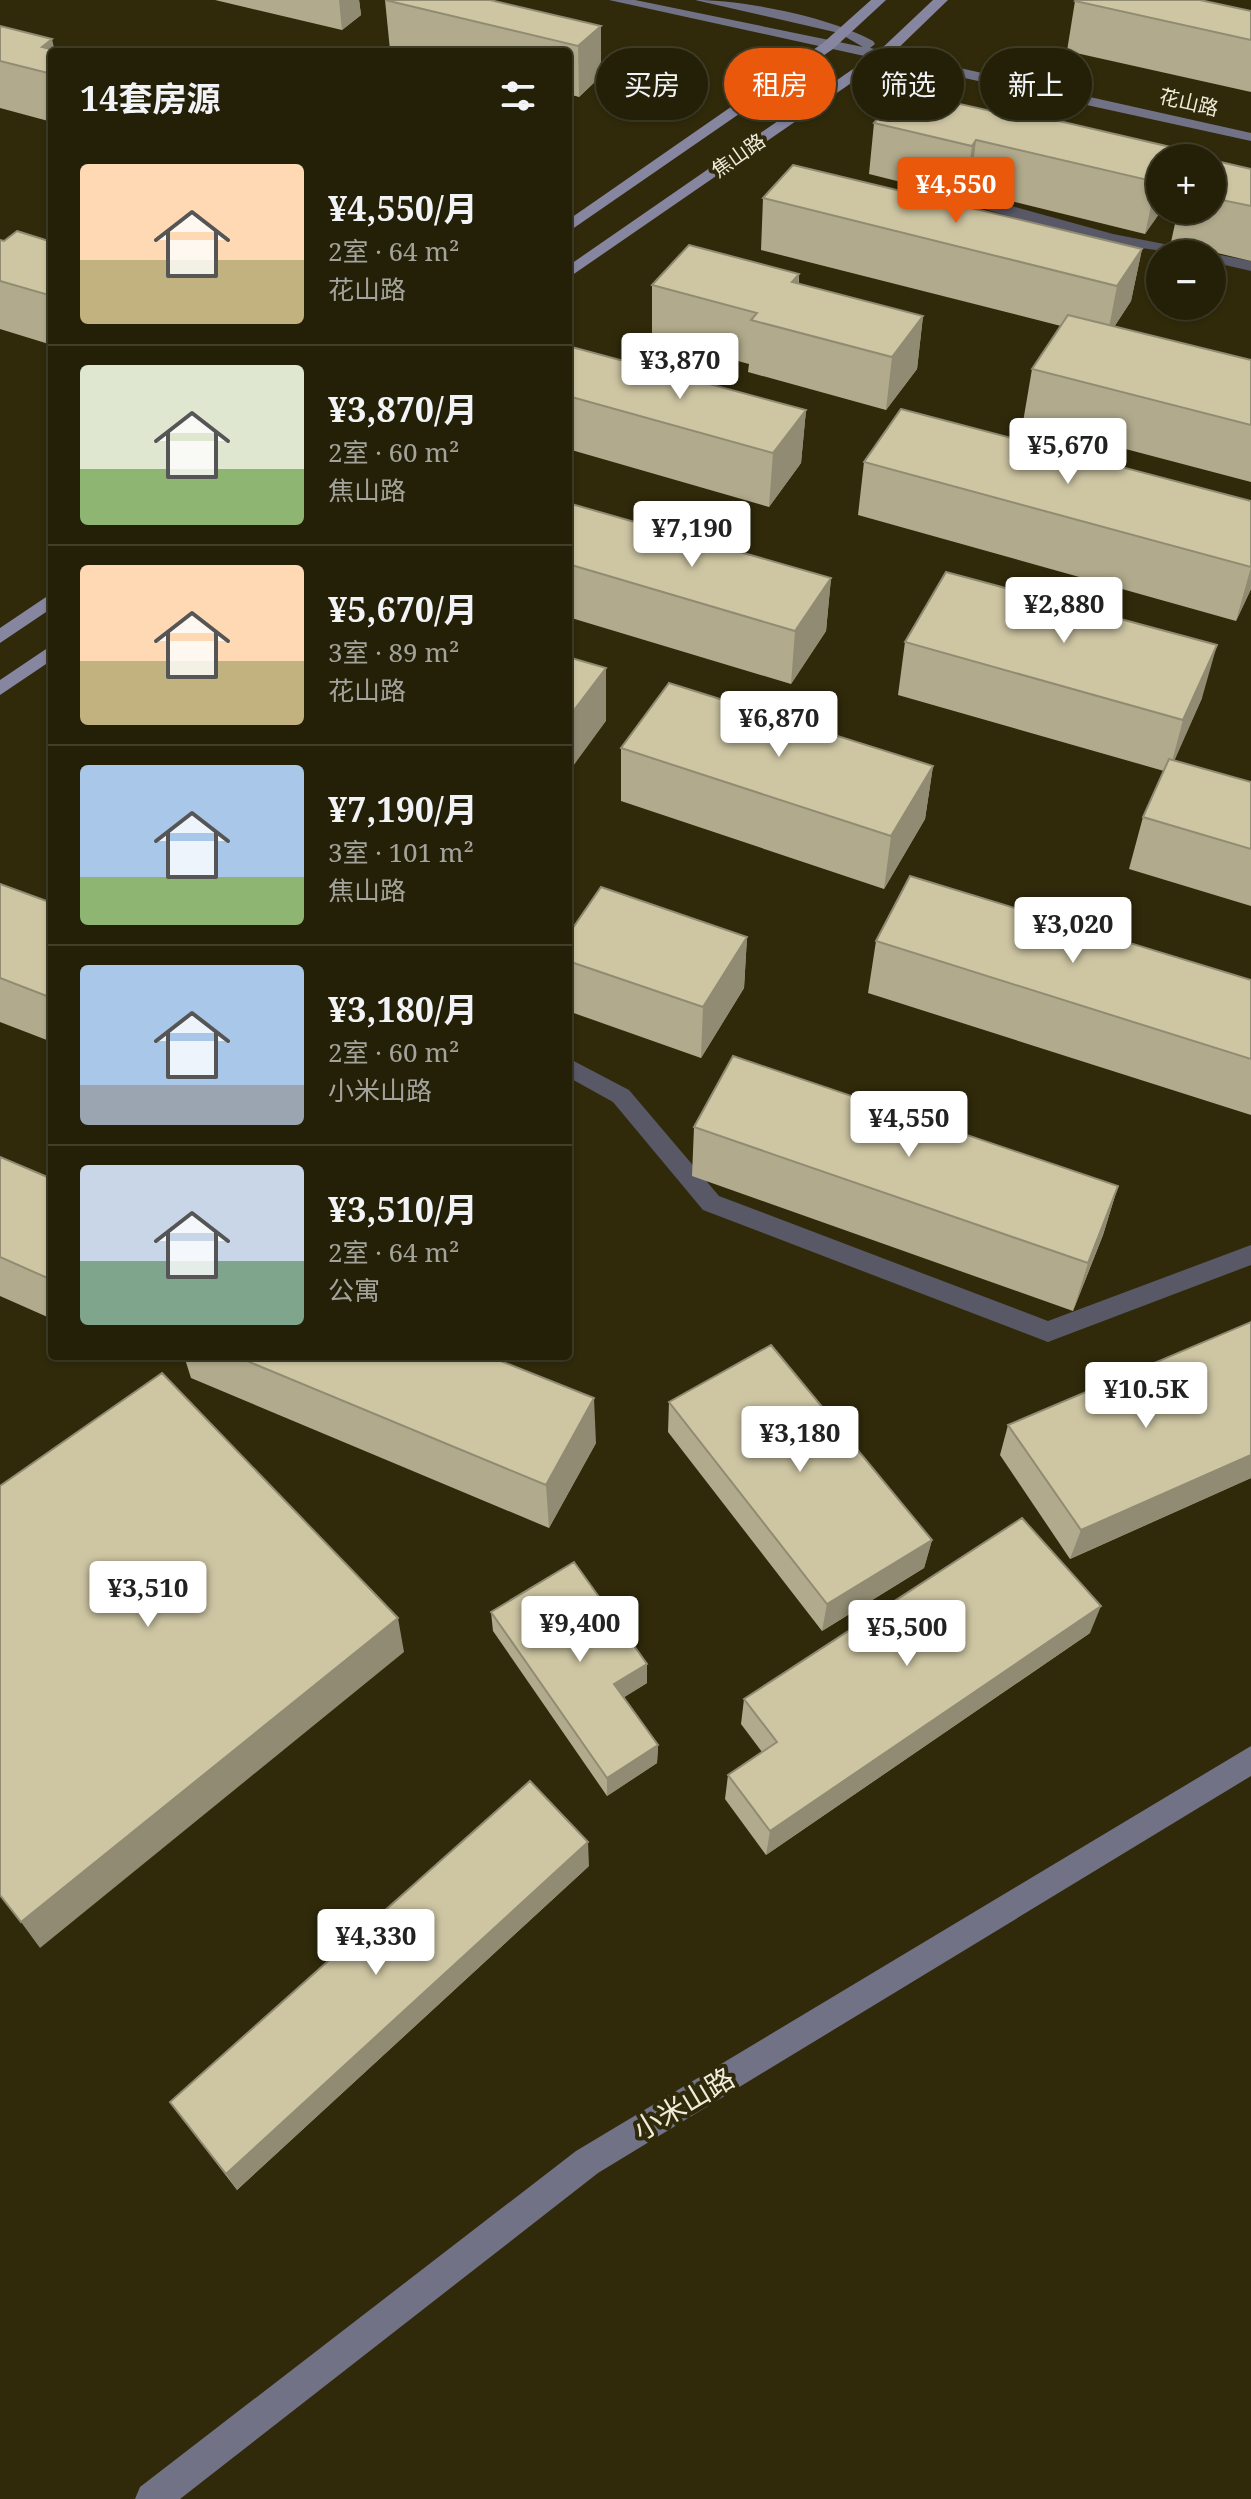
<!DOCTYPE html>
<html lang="zh">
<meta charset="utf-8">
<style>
body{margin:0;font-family:"Noto Serif","Noto Sans SC",serif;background:#302d16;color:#f1f3f6;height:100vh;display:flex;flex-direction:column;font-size:30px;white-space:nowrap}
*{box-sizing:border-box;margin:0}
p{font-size:26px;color:#a3a39c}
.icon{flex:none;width:44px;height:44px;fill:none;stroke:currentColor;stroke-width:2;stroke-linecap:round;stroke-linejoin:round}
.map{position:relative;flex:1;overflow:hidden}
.sheet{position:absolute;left:48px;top:48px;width:524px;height:1312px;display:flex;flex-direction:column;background:#242008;border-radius:8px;box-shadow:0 2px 6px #0004,0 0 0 2px #413e29}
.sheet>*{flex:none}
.hud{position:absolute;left:596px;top:48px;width:534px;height:72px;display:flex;gap:16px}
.buttons{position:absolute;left:1146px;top:144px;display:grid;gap:16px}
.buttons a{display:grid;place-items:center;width:80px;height:80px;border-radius:50%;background:#242008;box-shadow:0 2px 6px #0004,0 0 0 2px #413e29;font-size:40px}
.price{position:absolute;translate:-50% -68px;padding:0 18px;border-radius:8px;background:#fff;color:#222;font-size:26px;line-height:52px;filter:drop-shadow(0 2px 4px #0008)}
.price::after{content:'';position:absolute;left:50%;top:48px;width:24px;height:18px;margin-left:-12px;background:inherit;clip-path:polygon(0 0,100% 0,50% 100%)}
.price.current{background:#ea580c;color:#fff}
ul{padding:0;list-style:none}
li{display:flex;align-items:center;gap:24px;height:200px;padding:0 32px}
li+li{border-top:2px solid #413e29}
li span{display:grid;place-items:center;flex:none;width:224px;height:160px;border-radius:8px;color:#555}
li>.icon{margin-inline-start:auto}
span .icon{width:96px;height:96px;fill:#fffc;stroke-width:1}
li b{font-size:34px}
h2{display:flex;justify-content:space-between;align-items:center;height:96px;padding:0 32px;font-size:34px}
.chip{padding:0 28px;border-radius:36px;background:#242008;box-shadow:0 2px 6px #0004,0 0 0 2px #413e29;font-size:28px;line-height:72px}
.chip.current{background:#ea580c;color:#fff}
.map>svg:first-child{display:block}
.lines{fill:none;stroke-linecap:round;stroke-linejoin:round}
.street{fill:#585866;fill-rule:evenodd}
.secondary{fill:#727287;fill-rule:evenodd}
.primary{fill:#8686a1;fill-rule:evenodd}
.wall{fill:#b1aa8c}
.shaded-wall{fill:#908b72}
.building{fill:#cec6a3;stroke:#908b72;stroke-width:2}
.labels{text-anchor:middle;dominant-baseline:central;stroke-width:8;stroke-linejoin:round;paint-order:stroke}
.far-street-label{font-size:20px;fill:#efebd9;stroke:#302a0b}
.near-street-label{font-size:28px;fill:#efebd9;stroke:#302a0b}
</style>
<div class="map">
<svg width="1251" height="2499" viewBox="0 0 1251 2499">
<rect width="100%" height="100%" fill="#302a0b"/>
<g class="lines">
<path class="street" d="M 935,185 L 1113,234 L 1251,261 L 1251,271 L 1212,262 L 1212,254 C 1116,254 1021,218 930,193 L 927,190 Z
M 568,1058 L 629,1090 L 719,1196 L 1048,1321 L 1251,1245 L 1251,1265 L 1048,1342 L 703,1210 L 613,1102 L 568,1077 Z"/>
<path class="secondary" d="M 609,0 L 635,0 L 863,47 L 839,33 L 695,0 C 745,0 830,17 873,41 L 875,44 L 870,48 L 1251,133 L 1251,141 Z
M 1251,1746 L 1251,1776 L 598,2173 L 180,2499 L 135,2499 L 140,2487 L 576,2151 Z"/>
<path class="primary" d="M 871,0 L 886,0 L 833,49 L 568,232 L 568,220 L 823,43 Z
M 933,0 L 948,0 L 889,57 L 568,278 L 568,266 L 879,51 Z
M 52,593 L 52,608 L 0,643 L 0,628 Z
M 52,645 L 52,660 L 0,695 L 0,680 Z"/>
</g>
<path class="wall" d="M 215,0 L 359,0 L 361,15 L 342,30 Z
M 385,0 L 601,26 L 601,76 L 579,97 L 568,94 L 568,52 L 397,52 L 390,50 Z
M 1075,1 L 1251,11 L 1251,92 L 1067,51 Z
M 0,26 L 52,52 L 52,122 L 0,108 Z
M 995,112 L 1179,149 L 1160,210 L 1145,234 L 970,191 L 965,198 L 869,174 L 874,123 Z
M 1212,160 L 1251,169 L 1251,261 L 1171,242 L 1178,210 L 1212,210 Z
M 763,198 L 1142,249 L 1131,301 L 1114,327 L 1251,360 L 1251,482 L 1023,422 L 1032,369 L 1061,326 L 761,250 Z
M 0,240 L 52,242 L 52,345 L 0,329 Z
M 799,274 L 799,284 L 923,316 L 917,369 L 886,410 L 748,372 L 749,364 L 652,338 L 652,285 Z
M 568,346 L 806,410 L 801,463 L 769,507 L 568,449 Z
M 864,462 L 1251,501 L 1251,589 L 1236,621 L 858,515 Z
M 568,503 L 831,578 L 826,631 L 791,684 L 568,617 Z
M 905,642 L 1202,698 L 1174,760 L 1251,782 L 1251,906 L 1129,869 L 1143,817 L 1164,771 L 898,695 Z
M 621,748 L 933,766 L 925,819 L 884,889 L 621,801 Z
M 0,884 L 52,903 L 52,1042 L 0,1022 Z
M 568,935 L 747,937 L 744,988 L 701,1058 L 568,1011 Z
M 876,941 L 1251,980 L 1251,1115 L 868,993 Z
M 694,1127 L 1118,1186 L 1103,1235 L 1073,1311 L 692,1176 Z
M 0,1157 L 52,1179 L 52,1319 L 0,1296 Z
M 1251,1322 L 1251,1478 L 1070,1559 L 1000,1455 L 1008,1425 Z
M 184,1356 L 488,1356 L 596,1443 L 549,1528 L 191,1378 Z
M 669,1402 L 932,1540 L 924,1568 L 822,1631 L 668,1432 Z
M 491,1612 L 647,1683 L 624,1697 L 658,1745 L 657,1763 L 607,1796 L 493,1631 Z
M 1090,1633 L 766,1855 L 725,1799 L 728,1775 L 762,1752 L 741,1724 L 744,1699 Z
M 589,1866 L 237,2190 L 170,2102 Z"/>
<path class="shaded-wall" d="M 339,0 L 359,0 L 361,15 L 342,30 Z
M 601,26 L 601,76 L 579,97 L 578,46 Z
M 52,39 L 55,52 L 42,47 Z
M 976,140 L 970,191 L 965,198 L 972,146 Z
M 1160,177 L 1160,210 L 1162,210 L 1145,234 L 1156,182 Z
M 1142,249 L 1131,301 L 1107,338 L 1117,286 Z
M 799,274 L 796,326 L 792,282 Z
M 923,316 L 917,369 L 886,410 L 892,357 Z
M 806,410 L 801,463 L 769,507 L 773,453 Z
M 1251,567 L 1251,589 L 1236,621 Z
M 831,578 L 826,631 L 791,684 L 795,631 Z
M 1217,645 L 1202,698 L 1169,773 L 1183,720 Z
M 606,668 L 606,721 L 568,773 L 568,718 Z
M 933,766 L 925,819 L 884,889 L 891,836 Z
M 747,937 L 744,988 L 701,1058 L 703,1007 Z
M 1118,1186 L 1103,1235 L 1073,1311 L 1088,1263 Z
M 594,1398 L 596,1443 L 549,1528 L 546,1485 Z
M 1251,1455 L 1251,1478 L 1070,1559 L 1081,1530 Z
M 932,1540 L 924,1568 L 822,1631 L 827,1604 Z
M 1101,1606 L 1090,1633 L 766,1855 L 770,1831 Z
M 398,1618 L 404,1652 L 40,1948 L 21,1922 Z
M 647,1664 L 647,1683 L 615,1703 L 614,1684 Z
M 658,1745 L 657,1763 L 607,1796 L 607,1778 Z
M 588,1842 L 589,1866 L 237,2190 L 226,2174 Z"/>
<path class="building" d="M 385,0 L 490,0 L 601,26 L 578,46 Z
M 1076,0 L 1200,0 L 1251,11 L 1251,40 L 1075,1 Z
M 0,26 L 52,39 L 42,47 L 62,52 L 52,52 L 52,74 L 0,61 Z
M 85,47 L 106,52 L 77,52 Z
M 902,91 L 995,112 L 999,107 L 1179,149 L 1173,158 L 1160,158 L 1160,177 L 1156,182 L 976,140 L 972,146 L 874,123 Z
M 1212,160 L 1251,169 L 1251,206 L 1212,198 Z
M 793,165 L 1142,249 L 1117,286 L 763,198 Z
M 17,231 L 52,242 L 52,296 L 0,281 L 0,240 L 4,241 Z
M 689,245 L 799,274 L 792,282 L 923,316 L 892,357 L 751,320 L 757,313 L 652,285 Z
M 1068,315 L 1251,360 L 1251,425 L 1032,369 Z
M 568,346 L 806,410 L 773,453 L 568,396 Z
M 901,409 L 1251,501 L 1251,567 L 864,462 Z
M 568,503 L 831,578 L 795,631 L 568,564 Z
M 946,572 L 1217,645 L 1183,720 L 905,642 Z
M 568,657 L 606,668 L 568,718 Z
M 669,683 L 933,766 L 891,836 L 621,748 Z
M 1169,759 L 1251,782 L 1251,849 L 1143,817 Z
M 910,876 L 1251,980 L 1251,1059 L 876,941 Z
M 0,884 L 52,903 L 52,998 L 0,978 Z
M 601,887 L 747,937 L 703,1007 L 568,961 L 568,935 Z
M 733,1056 L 1118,1186 L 1088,1263 L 694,1127 Z
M 0,1157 L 52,1179 L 52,1280 L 0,1257 Z
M 1251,1322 L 1251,1455 L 1081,1530 L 1008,1425 Z
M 771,1345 L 932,1540 L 827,1604 L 669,1402 Z
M 235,1356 L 488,1356 L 594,1398 L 546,1485 Z
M 162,1373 L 398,1618 L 21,1922 L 0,1895 L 0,1486 Z
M 1022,1518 L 1101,1606 L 770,1831 L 728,1775 L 777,1742 L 744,1699 Z
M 574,1562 L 647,1664 L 614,1684 L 658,1745 L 607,1778 L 491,1612 Z
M 530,1781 L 588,1842 L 226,2174 L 170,2102 Z"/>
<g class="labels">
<g class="far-street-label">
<text transform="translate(1189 102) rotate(13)">花山路</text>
<text transform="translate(738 155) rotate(-35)">焦山路</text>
</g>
<g class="near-street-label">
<text transform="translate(683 2103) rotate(-31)">小米山路</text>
</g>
</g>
</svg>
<div class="buttons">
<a>+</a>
<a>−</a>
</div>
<b class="price current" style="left:956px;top:225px">¥4,550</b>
<b class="price" style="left:680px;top:401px">¥3,870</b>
<b class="price" style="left:1068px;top:486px">¥5,670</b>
<b class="price" style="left:692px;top:569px">¥7,190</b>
<b class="price" style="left:1064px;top:645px">¥2,880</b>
<b class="price" style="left:779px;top:759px">¥6,870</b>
<b class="price" style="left:1073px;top:965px">¥3,020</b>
<b class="price" style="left:909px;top:1159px">¥4,550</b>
<b class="price" style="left:1146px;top:1430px">¥10.5K</b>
<b class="price" style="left:800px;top:1474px">¥3,180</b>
<b class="price" style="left:148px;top:1629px">¥3,510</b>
<b class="price" style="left:580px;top:1664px">¥9,400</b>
<b class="price" style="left:907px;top:1668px">¥5,500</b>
<b class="price" style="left:376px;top:1977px">¥4,330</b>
<div class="hud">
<a class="chip">买房</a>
<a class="chip current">租房</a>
<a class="chip">筛选</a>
<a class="chip">新上</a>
</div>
<section class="sheet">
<h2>14套房源<svg class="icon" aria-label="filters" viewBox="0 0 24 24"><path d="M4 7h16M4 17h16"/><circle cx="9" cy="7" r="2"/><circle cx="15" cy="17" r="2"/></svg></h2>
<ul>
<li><span style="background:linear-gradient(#ffd9b3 60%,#c2b280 0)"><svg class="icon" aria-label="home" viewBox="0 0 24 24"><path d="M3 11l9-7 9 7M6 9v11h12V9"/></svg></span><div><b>¥4,550/月</b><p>2室 · 64 m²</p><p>花山路</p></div></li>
<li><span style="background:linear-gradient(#dfe7d0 65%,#8fb573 0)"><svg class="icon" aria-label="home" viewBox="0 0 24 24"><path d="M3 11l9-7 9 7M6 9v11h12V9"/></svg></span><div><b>¥3,870/月</b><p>2室 · 60 m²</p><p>焦山路</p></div></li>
<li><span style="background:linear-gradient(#ffd9b3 60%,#c2b280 0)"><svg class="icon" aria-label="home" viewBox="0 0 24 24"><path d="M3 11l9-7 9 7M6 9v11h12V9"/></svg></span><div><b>¥5,670/月</b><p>3室 · 89 m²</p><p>花山路</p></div></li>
<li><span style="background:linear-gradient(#a9c7e8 70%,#8fb573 0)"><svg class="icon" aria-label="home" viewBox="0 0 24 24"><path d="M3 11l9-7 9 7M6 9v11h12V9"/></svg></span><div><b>¥7,190/月</b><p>3室 · 101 m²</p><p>焦山路</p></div></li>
<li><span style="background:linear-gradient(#a9c7e8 75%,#9aa5b1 0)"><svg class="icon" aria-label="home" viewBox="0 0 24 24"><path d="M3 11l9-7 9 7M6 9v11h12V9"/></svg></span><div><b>¥3,180/月</b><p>2室 · 60 m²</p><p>小米山路</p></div></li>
<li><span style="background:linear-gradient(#c9d6e8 60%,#7fa58c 0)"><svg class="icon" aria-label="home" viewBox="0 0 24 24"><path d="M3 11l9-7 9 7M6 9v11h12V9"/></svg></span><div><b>¥3,510/月</b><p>2室 · 64 m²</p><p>公寓</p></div></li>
</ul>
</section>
</div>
